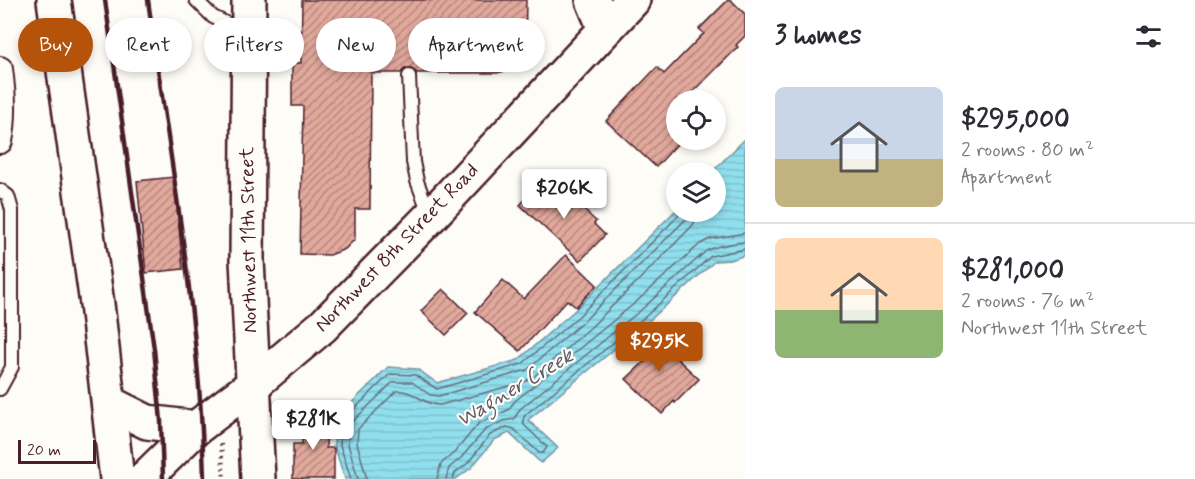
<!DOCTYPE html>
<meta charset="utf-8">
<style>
body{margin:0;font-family:Mynerve,sans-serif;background:#f2f2f3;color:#2b2b33;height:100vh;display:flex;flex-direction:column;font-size:22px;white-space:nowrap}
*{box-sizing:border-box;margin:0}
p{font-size:20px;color:#7c7c81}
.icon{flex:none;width:33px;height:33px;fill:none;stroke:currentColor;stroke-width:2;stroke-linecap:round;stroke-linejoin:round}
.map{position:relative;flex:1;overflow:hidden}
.panel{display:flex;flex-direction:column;background:#fff;width:450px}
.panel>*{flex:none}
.hud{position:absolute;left:18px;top:18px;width:570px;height:54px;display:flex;gap:12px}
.controls{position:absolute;left:666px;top:90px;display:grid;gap:12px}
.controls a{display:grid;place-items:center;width:60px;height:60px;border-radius:50%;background:#fff;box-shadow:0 3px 9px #0003;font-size:30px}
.scale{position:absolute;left:18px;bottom:15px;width:78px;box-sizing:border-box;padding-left:6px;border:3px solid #4a1f2b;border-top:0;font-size:16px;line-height:21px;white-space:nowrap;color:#4a1f2b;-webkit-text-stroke:4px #fdfcf7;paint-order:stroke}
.price{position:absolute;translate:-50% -51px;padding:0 14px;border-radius:6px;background:#fff;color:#222;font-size:20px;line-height:39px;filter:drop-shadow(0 2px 3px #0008)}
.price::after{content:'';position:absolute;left:50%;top:36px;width:18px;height:14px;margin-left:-9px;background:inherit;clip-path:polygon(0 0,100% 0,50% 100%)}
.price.current{background:#b45309;color:#fff}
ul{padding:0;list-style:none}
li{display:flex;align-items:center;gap:18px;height:150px;padding:0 30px}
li+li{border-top:2px solid #e1e1e2}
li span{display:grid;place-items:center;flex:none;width:168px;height:120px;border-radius:9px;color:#555}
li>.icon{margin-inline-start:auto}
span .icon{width:72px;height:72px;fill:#fffc;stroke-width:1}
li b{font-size:26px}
h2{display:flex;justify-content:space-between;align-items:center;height:72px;padding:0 30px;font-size:26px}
.chip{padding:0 21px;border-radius:27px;background:#fff;box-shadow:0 3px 9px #0003;font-size:21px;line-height:54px}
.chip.current{background:#b45309;color:#fff}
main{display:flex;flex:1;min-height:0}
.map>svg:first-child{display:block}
.water{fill:url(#water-rules);stroke:#7492a0;stroke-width:1.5}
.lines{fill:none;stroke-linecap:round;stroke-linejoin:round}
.shore{stroke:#666c79;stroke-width:1.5}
.building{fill:url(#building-hatch);stroke:#4a1f2b;stroke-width:1.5}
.lane-casing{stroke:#4a1f2b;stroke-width:16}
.street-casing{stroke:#4a1f2b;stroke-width:28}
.secondary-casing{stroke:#4a1f2b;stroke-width:38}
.path{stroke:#4a1f2b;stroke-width:4;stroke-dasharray:1.5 4.5;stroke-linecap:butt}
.lane{stroke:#fdfcf7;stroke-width:12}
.street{stroke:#fdfcf7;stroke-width:24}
.secondary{stroke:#fdfcf7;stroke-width:33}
.rail{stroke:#4a1f2b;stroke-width:4.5}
.labels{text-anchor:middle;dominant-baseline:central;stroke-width:4.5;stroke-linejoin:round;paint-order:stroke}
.street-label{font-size:20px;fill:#4a1f2b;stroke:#fdfcf7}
.water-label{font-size:21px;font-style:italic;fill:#5f5966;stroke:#fdfcf7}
</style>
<main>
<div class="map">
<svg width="745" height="479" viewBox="0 0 745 479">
<defs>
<pattern id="water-rules" width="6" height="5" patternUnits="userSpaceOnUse" patternTransform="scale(1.5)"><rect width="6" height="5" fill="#90dfee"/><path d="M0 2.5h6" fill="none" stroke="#7ebfcc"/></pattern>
<pattern id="building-hatch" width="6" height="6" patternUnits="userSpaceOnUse" patternTransform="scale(1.5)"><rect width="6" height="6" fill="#e1a89c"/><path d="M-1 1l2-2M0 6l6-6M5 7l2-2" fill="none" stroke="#b8887f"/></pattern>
</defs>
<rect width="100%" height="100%" fill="#fdfcf7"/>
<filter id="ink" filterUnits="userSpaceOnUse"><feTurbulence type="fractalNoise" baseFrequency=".0167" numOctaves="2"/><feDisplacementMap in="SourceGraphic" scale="12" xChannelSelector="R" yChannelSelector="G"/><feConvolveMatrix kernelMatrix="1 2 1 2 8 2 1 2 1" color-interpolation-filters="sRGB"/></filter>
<g filter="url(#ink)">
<path class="water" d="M 745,139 L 745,255 L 731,260 L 715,261 L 650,320 L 528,420 L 558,448 L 541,463 L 509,433 L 494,440 L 471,468 L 456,479 L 345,479 L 334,445 L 336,418 L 388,367 L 417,369 L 437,383 L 518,360 L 574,311 L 676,210 L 676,212 L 716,212 L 716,172 L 712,172 Z"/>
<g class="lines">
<path class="shore" d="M 351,479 L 340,445 L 342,421 L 390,374 L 415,375 L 437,389 L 522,364 L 579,316 L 682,212
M 358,479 L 348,444 L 349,425 L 393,382 L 412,382 L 430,395 L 439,396 L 527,370 L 584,321 L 686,219 L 690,212
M 367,479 L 357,443 L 358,429 L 396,391 C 414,389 422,405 440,405 L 524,382 L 532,378 L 590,328 L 654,265 L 693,225 L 699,212
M 437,479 L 441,464 L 455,452 L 479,423 L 508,410 L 515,401 L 635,303 L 700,244 L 710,239 L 745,233
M 446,479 L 449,468 L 461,458 L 485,430 L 503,421 L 514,419 L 520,409 L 641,310 L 706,251 C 712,247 738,242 745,242
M 453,479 L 455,473 L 467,464 L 490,435 L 507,427 L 514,429 L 539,453 L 543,453 L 547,447 L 524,425 L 523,420 L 525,415 L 646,316 L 711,256 L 745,249"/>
</g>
<path class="building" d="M 302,0 L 526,0 L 525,52 L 516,63 L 505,71 L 497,73 L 417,73 L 409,68 L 404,69 L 401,73 L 371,73 L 370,209 L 355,209 L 355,239 L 345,249 L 330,255 L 300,254 L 303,106 L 292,106 L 292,63 L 301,63 Z
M 728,0 L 731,0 L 745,14 L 745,36 L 736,45 L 738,47 L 688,97 L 692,100 L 676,100 L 676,140 L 681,140 L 656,167 L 606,121 L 657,67 L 664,74 L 704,33 L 699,29 Z
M 174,177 L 183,269 L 146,273 L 137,181 Z
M 553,182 L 596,221 L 594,224 L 605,235 L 580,261 L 520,205 L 538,185 L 544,191 Z
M 566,255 L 597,285 L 576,307 L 567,300 L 520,351 L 475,312 L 503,280 L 524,299 Z
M 443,289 L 468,313 L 446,335 L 421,311 Z
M 644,328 L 699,379 L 675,403 L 674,401 L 662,414 L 626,379 L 645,361 L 627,345 Z
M 302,414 L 327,415 L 326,448 L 334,448 L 334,479 L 293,479 L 293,444 L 302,444 Z"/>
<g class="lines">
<defs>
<path id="lane" d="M 196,0 L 213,17 L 247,33
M 409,76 L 413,162 L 417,181 L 429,213
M 0,190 L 8,196 L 12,210 L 12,367 L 0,389"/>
<path id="street" d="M 0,69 C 3,93 5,116 0,141"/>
<path id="secondary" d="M 54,0 L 97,304 L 117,479
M 249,0 L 247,260 L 258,479
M 593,0 L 605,29
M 109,403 L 147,422 L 196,428
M 144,479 L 196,428 L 254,384 L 323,326 L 430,217 L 633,0"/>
</defs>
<use href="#lane" class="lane-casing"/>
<use href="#street" class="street-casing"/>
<use href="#secondary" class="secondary-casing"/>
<path class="path" d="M 221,444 L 224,479"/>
<use href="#lane" class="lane"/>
<use href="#street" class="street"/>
<use href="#secondary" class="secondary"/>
<path class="rail" d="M 105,0 L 154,349 L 161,421 L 163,479
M 148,0 C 170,159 200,319 204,479"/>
</g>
</g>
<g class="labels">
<g class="street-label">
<text transform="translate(249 240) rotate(-91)">Northwest 11th Street</text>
<text transform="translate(397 248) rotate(-46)">Northwest 8th Street Road</text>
</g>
<g class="water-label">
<text transform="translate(515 388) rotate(-31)">Wagner Creek</text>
</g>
</g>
</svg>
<div class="controls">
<a><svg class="icon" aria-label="locate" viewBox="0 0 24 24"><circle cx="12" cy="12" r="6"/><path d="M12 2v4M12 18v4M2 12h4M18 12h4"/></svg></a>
<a><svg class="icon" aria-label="layers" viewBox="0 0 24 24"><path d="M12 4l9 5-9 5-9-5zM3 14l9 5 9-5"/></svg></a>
</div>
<div class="scale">20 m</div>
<b class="price" style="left:564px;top:220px">$206K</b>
<b class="price current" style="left:659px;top:373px">$295K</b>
<b class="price" style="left:313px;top:451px">$281K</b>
<div class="hud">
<a class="chip current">Buy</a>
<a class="chip">Rent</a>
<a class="chip">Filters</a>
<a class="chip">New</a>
<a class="chip">Apartment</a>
</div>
</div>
<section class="panel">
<h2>3 homes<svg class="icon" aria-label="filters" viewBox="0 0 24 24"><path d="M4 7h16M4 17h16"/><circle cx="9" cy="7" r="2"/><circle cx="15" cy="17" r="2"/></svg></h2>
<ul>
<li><span style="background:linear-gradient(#c9d6e8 60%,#c2b280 0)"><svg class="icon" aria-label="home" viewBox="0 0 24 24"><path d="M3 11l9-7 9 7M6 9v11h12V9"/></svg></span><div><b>$295,000</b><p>2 rooms · 80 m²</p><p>Apartment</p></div></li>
<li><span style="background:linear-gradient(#ffd9b3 60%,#8fb573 0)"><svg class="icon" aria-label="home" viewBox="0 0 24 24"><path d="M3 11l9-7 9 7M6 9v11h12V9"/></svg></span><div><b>$281,000</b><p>2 rooms · 76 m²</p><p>Northwest 11th Street</p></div></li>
</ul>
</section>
</main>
